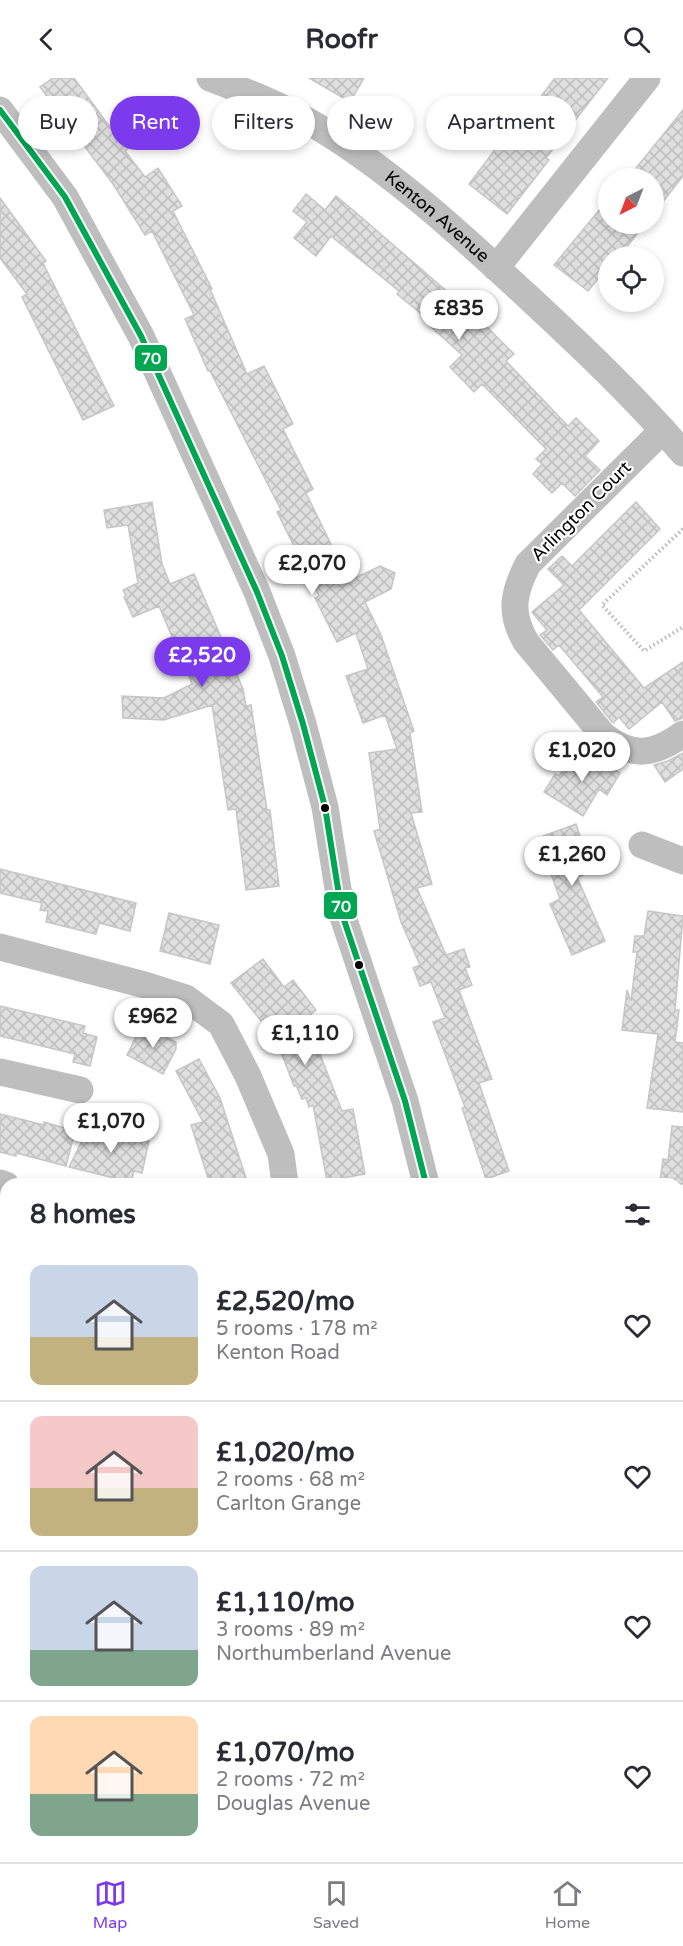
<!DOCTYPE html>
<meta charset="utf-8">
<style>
body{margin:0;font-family:"Varela Round",sans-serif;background:#f7f7f7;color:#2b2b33;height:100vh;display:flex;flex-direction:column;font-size:22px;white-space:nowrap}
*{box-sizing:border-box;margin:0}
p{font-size:20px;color:#7c7c81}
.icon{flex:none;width:33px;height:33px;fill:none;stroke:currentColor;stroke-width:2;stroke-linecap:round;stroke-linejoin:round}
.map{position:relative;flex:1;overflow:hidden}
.sheet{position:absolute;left:0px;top:1100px;width:684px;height:686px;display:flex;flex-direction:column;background:#fff;border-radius:18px 18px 0 0;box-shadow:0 3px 9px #0003}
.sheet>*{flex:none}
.top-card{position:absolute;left:18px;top:18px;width:648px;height:54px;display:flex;gap:12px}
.needle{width:39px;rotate:222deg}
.tools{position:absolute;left:598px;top:90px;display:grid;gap:12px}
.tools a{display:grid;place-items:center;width:66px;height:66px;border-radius:50%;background:#fff;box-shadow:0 3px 9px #0003;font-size:30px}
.price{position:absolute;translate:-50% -51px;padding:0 14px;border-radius:21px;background:#fff;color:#222;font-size:20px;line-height:39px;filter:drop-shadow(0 2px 3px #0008)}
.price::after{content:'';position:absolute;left:50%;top:36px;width:18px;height:14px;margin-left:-9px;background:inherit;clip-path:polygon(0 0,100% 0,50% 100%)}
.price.on{background:#7c3aed;color:#fff}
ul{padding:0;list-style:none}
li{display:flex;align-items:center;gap:18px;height:150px;padding:0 30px}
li+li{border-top:2px solid #e1e1e2}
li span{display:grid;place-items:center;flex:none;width:168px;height:120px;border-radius:12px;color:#555}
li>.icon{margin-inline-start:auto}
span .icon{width:72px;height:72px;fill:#fffc;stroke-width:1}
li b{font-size:26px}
h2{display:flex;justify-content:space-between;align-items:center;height:72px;padding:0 30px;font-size:26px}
.pill{padding:0 21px;border-radius:27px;background:#fff;box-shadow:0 3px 9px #0003;font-size:21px;line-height:54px}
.pill.on{background:#7c3aed;color:#fff}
header{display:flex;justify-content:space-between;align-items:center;height:78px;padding:0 30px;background:#fff;font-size:27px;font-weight:700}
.dock{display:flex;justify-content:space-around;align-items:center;height:84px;border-top:2px solid #e1e1e2;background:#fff;font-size:16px;color:#7c7c81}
.dock a{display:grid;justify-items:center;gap:3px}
.dock .on{color:#7c3aed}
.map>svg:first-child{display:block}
.building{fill:url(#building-cross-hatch);stroke:#c6c6c6;stroke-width:1.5}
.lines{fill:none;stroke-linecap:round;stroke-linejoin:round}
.major-casing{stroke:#dbdbdb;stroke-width:35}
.path{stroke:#b9b9b9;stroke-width:4;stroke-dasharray:1.5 3;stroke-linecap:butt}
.minor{stroke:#bebebe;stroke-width:27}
.major{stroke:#bebebe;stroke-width:33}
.bus-1-casing{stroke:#fff;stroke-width:10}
.bus-1{stroke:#00a651;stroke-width:6}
.bus-dot{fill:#000;stroke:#fff;stroke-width:2}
.labels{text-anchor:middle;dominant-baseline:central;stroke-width:4.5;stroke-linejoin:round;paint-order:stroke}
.street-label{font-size:18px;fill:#000;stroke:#fff}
.line-badge{stroke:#fff;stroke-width:2}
.badge-label{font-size:16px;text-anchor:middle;font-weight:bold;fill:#fff}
</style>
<header><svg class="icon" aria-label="back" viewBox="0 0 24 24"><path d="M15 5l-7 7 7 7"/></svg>Roofr<svg class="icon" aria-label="search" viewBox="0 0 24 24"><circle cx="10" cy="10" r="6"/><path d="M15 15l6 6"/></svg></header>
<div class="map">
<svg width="683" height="1784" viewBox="0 0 683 1784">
<defs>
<pattern id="building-cross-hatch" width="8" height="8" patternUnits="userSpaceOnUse" patternTransform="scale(1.5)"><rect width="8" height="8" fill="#dfdfdf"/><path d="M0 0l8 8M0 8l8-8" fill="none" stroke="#bebebe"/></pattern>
</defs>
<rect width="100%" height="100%" fill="#fff"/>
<path class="building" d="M 53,0 L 74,0 L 109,48 L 117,41 L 135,65 L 125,73 L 145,99 L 158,90 L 182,128 L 173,133 L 212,211 L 210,211 L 247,296 L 264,288 L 293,346 L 283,351 L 313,411 L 306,415 L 349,503 L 380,488 L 395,495 L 391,511 L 365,524 L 381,557 L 414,653 L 410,655 L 422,734 L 411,735 L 432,806 L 417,810 L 446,877 L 464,871 L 470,889 L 465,890 L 472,907 L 459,912 L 492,1001 L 479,1005 L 509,1093 L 486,1101 L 462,1030 L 465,1029 L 433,944 L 445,940 L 431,904 L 420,908 L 413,890 L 420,887 L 401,844 L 385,790 L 374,753 L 380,751 L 369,675 L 397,671 L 385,637 L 363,645 L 346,598 L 368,591 L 356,555 L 337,564 L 315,520 L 319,518 L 277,434 L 281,432 L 210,293 L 208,293 L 185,241 L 194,237 L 152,153 L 145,157 L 113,106 L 40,9 Z
M 309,0 L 364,0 L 350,24 Z
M 555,0 L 608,0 L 546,80 L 549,82 L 507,136 L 469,106 L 510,52 L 513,55 Z
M 683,32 L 683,98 L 654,135 L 654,100 L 628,100 Z
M 306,116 L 325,132 L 336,118 L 353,132 L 480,242 L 514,276 L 506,283 L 568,348 L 576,340 L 599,363 L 585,378 L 600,392 L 575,418 L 562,405 L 552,415 L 533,396 L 542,386 L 536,381 L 546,371 L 482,306 L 474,314 L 450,289 L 462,277 L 427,245 L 430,243 L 397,216 L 399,213 L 331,158 L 316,178 L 294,160 L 307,144 L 293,133 Z
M 0,120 L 46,183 L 43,185 L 114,328 L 83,342 L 22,219 L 27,216 L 0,180 Z
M 609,120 L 609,146 L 645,146 L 621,176 L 620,174 L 616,178 L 609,178 L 609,187 L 588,213 L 554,187 Z
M 152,424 L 162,486 L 170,506 L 194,496 L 243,611 L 246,628 L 251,627 L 267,732 L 270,732 L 279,808 L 246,812 L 236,731 L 228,732 L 212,627 L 164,642 L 123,640 L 122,618 L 164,620 L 192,606 L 159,528 L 133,539 L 124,519 L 126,518 L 123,512 L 138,505 L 128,447 L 107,450 L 104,432 Z
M 636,424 L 660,451 L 579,532 L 644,610 L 683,584 L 683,640 L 675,643 L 662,624 L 629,651 L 619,639 L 613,645 L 596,624 L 603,619 L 559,567 L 553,572 L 540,557 L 547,552 L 532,534 L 564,507 L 548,491 L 562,478 L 572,488 Z
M 683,675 L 683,691 L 665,704 L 654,687 L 668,683 Z
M 572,678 L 583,685 L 587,679 L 594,679 L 620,695 L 607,717 L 599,711 L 583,738 L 544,714 L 555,696 L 559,698 Z
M 576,746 L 585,772 L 594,769 L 602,790 L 577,799 L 605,863 L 572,877 L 550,826 L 560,821 L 538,760 Z
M 0,791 L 136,825 L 130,853 L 99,845 L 96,856 L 46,844 L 48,833 L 40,832 L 42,825 L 0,815 Z
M 648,833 L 683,838 L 675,932 L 679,932 L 675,964 L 683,965 L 683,1034 L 647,1030 L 658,956 L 622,952 L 627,912 L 631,923 L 637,874 L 633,874 L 635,858 L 644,858 Z
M 169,835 L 219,847 L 210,886 L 160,873 Z
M 263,881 L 284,909 L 293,902 L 316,932 L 306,940 L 342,1033 L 353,1031 L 365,1096 L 327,1103 L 313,1027 L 309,1029 L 306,1020 L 302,1021 L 296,1007 L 294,1008 L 267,938 L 261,943 L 231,905 Z
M 0,928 L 85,948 L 83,955 L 97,959 L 90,988 L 73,984 L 75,976 L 0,958 Z
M 142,947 L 176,964 L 176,971 L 163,996 L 127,977 Z
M 199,981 L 220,1020 L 248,1106 L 210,1106 L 191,1047 L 203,1044 L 176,993 Z
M 0,1036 L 44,1047 L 44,1044 L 75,1053 L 66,1088 L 16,1075 L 16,1078 L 0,1074 Z
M 96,1048 L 140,1056 L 139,1061 L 149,1063 L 142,1095 L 134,1093 L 131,1104 L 69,1089 L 87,1053 L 95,1056 Z
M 672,1048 L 683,1049 L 683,1106 L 660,1103 L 663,1081 L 668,1082 Z"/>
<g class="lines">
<defs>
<path id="major" d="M 0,1715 L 6,1716
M 311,1779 L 328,1782
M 381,1779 L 383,1784"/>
</defs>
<use href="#major" class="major-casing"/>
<path class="path" d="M 683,451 L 602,527 L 644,573 L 683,549
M 678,1658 L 683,1648"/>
<g class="minor">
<path id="s1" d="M 210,0 C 247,14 284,28 318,49 C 394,95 461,157 526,217 C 581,268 635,319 683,375"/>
<path d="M 0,32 L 65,119 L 141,258 L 257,514 L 282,578 L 303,646 L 325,729 L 342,836 L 405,1023 L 426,1106"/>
<path d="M 496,190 L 647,0"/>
<path d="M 663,352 L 528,486 C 513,515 509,535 526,564 L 604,658 C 633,680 654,677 683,656"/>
<path d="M 642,767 L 683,783"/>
<path d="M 0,869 L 145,907 L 186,920 L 221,946 L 248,998 L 281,1076 L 285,1106"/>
<path d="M 0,994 L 80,1012"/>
<path d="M 0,1105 L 6,1107"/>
<path d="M 0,1220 L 6,1222"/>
<path d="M 0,1317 L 6,1318"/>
<path d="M 0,1414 L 6,1415"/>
<path d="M 0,1512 L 6,1513"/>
<path d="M 0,1590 L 6,1566"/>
<path d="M 583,1779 L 588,1784"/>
<path d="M 664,1784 L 671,1779"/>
</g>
<use href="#major" class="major"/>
<defs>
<path id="bus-1" d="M 0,32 L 65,119 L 141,258 L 257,514 L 282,578 L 303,646 L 325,729 L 342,836 L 405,1023 L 426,1106"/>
</defs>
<use href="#bus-1" class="bus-1-casing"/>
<use href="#bus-1" class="bus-1"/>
</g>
<g class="bus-dot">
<circle cx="325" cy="730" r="5"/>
<circle cx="359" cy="887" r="5"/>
</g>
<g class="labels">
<g class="street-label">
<text stroke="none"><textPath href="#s1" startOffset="268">Kenton Avenue</textPath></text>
<text transform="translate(581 433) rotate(-45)">Arlington Court</text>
</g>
</g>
<g class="line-badge">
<rect x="134" y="266" width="34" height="28" rx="6" fill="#00a651"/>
<rect x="323" y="813" width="35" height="29" rx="6" fill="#00a651"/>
</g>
<g class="badge-label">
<text x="151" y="286">70</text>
<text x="341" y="834">70</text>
</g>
</svg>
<div class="tools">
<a><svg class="needle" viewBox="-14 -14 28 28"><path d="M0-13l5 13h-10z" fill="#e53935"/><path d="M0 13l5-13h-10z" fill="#7c7c81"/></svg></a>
<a><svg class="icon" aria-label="locate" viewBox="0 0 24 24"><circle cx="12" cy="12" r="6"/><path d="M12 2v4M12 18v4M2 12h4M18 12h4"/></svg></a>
</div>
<b class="price" style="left:459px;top:263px">£835</b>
<b class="price" style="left:312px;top:518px">£2,070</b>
<b class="price on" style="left:202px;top:610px">£2,520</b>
<b class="price" style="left:582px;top:705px">£1,020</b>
<b class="price" style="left:572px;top:809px">£1,260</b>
<b class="price" style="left:153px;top:971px">£962</b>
<b class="price" style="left:305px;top:988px">£1,110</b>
<b class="price" style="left:111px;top:1076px">£1,070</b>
<div class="top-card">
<a class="pill">Buy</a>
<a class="pill on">Rent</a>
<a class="pill">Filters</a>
<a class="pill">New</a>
<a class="pill">Apartment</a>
</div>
<section class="sheet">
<h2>8 homes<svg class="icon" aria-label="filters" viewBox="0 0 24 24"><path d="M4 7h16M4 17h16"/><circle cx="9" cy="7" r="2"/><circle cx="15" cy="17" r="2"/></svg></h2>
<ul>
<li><span style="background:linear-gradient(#c9d6e8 60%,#c2b280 0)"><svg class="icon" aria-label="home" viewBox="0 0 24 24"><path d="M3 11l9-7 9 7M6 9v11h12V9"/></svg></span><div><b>£2,520/mo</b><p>5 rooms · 178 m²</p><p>Kenton Road</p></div><svg class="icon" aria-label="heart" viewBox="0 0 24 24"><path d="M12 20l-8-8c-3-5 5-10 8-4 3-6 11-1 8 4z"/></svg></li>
<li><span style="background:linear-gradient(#f6c9c9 60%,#c2b280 0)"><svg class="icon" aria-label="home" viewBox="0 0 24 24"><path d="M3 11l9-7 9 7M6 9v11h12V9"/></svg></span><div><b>£1,020/mo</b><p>2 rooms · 68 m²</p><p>Carlton Grange</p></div><svg class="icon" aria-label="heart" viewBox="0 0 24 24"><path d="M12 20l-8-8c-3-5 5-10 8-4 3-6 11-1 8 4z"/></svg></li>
<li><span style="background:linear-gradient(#c9d6e8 70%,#7fa58c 0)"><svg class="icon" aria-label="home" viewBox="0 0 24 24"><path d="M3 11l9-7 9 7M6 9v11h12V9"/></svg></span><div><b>£1,110/mo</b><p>3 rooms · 89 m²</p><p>Northumberland Avenue</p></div><svg class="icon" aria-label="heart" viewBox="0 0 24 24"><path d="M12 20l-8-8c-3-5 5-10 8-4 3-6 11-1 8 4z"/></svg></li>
<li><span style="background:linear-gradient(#ffd9b3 65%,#7fa58c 0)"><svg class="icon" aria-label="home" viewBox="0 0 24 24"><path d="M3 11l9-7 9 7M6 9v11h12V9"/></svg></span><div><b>£1,070/mo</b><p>2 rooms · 72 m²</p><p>Douglas Avenue</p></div><svg class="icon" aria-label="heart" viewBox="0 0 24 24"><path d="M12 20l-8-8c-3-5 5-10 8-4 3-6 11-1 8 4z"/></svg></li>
</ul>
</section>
</div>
<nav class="dock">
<a class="on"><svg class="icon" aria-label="map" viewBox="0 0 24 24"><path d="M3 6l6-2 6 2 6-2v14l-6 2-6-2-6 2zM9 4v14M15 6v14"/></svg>Map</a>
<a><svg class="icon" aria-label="saved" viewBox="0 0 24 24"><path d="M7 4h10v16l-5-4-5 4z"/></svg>Saved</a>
<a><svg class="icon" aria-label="home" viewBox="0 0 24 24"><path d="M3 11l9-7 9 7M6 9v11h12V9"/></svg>Home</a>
</nav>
